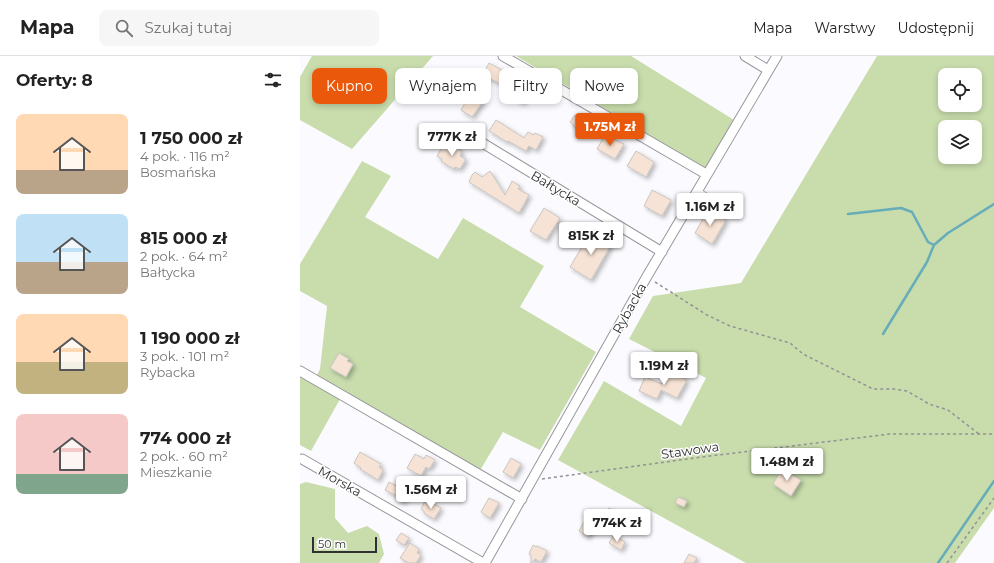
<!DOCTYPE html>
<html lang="pl">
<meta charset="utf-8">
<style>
body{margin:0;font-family:Montserrat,sans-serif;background:#f6f6f6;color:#222;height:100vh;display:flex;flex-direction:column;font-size:15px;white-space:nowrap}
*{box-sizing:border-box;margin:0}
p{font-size:13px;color:#767676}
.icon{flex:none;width:22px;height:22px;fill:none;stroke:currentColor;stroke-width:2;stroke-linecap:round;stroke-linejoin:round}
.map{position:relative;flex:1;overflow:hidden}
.sheet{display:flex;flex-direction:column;background:#fff;width:300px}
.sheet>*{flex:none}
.top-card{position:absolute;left:12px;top:12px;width:380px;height:36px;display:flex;gap:8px}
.buttons{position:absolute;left:638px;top:12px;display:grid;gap:8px}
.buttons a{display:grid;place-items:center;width:44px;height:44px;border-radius:8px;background:#fff;box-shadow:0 2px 6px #0003;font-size:20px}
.scale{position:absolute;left:12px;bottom:10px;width:65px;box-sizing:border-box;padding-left:4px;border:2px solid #303032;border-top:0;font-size:11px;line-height:14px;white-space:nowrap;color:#303032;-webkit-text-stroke:3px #fff;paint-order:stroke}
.price{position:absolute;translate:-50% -34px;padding:0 9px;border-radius:4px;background:#fff;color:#222;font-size:13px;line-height:26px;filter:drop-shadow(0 1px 2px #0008)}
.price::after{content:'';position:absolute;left:50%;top:24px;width:12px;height:9px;margin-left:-6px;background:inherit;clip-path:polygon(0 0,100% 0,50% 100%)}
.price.selected{background:#ea580c;color:#fff}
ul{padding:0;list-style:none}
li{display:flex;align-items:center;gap:12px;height:100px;padding:0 16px}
li span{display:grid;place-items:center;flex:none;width:112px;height:80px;border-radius:8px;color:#555}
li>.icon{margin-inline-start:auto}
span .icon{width:48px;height:48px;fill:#fffc;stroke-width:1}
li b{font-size:17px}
h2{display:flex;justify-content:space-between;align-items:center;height:48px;padding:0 16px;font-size:17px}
.pill{padding:0 14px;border-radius:8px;background:#fff;box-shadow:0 2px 6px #0003;font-size:14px;line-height:36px}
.pill.selected{background:#ea580c;color:#fff}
header{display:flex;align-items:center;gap:24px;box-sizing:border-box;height:56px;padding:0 20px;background:#fff;border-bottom:1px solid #e0e0e0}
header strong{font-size:19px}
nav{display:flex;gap:22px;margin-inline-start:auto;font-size:14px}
.search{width:280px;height:36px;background:#f6f6f6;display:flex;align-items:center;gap:10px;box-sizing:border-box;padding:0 14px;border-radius:8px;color:#767676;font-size:15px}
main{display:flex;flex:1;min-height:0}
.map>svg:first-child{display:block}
.green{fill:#c8dcac;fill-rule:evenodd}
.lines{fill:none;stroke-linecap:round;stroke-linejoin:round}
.stream{stroke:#66acb9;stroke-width:2.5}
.building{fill:#f7e3d5;stroke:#c9c5c2;filter:url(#shadow)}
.service-casing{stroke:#97979c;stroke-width:6}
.minor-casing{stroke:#97979c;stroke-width:11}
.path{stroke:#929295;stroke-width:1.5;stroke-dasharray:3 3;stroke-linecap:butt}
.service{stroke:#fff;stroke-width:4.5}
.minor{stroke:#fff;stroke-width:9}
.labels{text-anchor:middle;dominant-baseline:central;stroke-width:3;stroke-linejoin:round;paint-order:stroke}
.street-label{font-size:13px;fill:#303032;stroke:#fff}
</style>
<header>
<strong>Mapa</strong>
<div class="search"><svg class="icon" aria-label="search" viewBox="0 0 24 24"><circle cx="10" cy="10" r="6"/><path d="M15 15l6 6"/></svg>Szukaj tutaj</div>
<nav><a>Mapa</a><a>Warstwy</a><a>Udostępnij</a></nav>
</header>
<main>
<section class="sheet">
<h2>Oferty: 8<svg class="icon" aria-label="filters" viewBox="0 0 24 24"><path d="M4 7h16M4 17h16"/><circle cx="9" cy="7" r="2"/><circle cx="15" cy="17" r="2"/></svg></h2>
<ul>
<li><span style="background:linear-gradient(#ffd9b3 70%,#b9a48a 0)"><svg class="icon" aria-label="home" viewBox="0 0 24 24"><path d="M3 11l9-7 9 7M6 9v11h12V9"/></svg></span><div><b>1 750 000 zł</b><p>4 pok. · 116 m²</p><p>Bosmańska</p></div></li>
<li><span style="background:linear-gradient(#bfe0f5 60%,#b9a48a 0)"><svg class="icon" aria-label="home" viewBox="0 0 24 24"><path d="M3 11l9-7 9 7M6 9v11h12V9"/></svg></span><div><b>815 000 zł</b><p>2 pok. · 64 m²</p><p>Bałtycka</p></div></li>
<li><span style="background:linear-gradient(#ffd9b3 60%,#c2b280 0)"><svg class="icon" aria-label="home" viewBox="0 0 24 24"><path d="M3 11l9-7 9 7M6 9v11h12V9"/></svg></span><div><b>1 190 000 zł</b><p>3 pok. · 101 m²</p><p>Rybacka</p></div></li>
<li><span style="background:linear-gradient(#f6c9c9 75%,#7fa58c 0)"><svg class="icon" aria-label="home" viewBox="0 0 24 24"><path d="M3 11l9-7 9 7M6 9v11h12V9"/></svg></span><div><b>774 000 zł</b><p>2 pok. · 60 m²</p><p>Mieszkanie</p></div></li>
</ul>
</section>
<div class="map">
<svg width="694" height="507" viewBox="0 0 694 507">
<defs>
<filter id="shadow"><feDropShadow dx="2.5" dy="2.5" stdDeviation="2" flood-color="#0004"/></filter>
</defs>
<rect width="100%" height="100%" fill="#fbfbff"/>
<path class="green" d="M 12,0 L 133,0 L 52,93 L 0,64 L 0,21 Z
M 216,0 L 331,0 L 434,64 L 406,113 Z
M 577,0 L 694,0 L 694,452 L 655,507 L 446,507 L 258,404 L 304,325 L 381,370 L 406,322 L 329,283 L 353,240 L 441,227 ZM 645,19 L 675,19 L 675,49 L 645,49 ZM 645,71 L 675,71 L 675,101 L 645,101 Z
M 62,105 L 91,120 L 65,161 L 138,203 L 163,162 L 244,210 L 220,251 L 296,296 L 240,394 L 203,376 L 176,421 L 40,343 L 11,395 L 0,389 L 0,319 L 13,327 L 20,313 L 27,250 L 0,235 L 0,208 Z
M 6,426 L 35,433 L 35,462 L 48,477 L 67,470 L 79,478 L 84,498 L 79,507 L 0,507 L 0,428 Z"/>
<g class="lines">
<path class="stream" d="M 548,158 L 601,152 L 612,156 L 628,186 L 634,189
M 583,278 L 627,206 L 634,189 L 648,177 L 694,148
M 638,507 L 694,425"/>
</g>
<path class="building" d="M 189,7 L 223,26 L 222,27 L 229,31 L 226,36 L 228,37 L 223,47 L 209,39 L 212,34 L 189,22 L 188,24 L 182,20 Z
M 173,37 L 184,44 L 172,61 L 161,54 L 165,47 L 167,48 Z
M 275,59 L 279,61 L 280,60 L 294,68 L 288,77 L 282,73 L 281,75 L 273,70 L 274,69 L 270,66 Z
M 196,64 L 224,82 L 228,76 L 234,79 L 235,77 L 243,81 L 236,94 L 229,90 L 226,95 L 208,85 L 207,86 L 189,75 Z
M 305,79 L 324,88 L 315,103 L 297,93 Z
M 152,89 L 162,95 L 160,100 L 166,103 L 160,113 L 155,111 L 154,113 L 147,109 L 141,105 L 142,103 L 137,100 L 143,90 L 149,94 Z
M 336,95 L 354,106 L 346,121 L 327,110 Z
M 190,115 L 205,139 L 212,125 L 220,130 L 218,133 L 229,139 L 219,157 L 169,126 L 172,119 L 175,116 L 182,121 Z
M 352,134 L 371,144 L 362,160 L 344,150 Z
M 244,152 L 260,162 L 246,184 L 230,175 Z
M 408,154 L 426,164 L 412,188 L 395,177 Z
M 290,177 L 311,189 L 291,224 L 270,211 Z
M 39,297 L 49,303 L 47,305 L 53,308 L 46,321 L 30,312 Z
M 369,315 L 387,324 L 377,342 L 361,334 L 357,343 L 339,335 L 345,321 L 362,328 Z
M 60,396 L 81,408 L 79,411 L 83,414 L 78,424 L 60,413 L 61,412 L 54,407 Z
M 115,398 L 124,403 L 126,399 L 135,404 L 129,413 L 126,411 L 121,420 L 107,412 Z
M 211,402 L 221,408 L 213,422 L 203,416 Z
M 482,413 L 501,424 L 491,440 L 473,428 Z
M 89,426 L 98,431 L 99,428 L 107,432 L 104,437 L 108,439 L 103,446 L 98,443 L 99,441 L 85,434 Z
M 378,441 L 387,445 L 384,451 L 375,447 Z
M 189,442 L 199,447 L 190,462 L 181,456 Z
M 125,445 L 129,448 L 130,446 L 141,452 L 134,463 L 124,457 L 124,455 L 121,453 Z
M 309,452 L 325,461 L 319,472 L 303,463 Z
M 285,464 L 295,469 L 288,481 L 279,475 Z
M 101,477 L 109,482 L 104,489 L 96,484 Z
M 314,479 L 325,486 L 321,494 L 309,487 Z
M 110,487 L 119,493 L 117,497 L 121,499 L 116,507 L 109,507 L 100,502 Z
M 233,489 L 236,491 L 237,490 L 247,495 L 241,506 L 235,503 L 231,507 L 231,499 L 229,498 Z
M 389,498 L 397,502 L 394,507 L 384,507 Z"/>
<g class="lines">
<defs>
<path id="service" d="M 397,134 L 438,159"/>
<path id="minor" d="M 203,0 L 406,118
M 445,0 L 468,14
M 171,80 L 362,196
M 0,315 L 222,443
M 2,403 L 183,507
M 185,507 L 346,222 L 477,0"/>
</defs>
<use href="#service" class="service-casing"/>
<use href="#minor" class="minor-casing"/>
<path class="path" d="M 355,226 L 407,259 L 430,270 L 490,287 L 503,298 L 573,333 L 594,333 L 607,335 L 629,348 L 648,354 L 679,378
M 242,423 L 402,401 L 590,378 L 694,378
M 647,507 L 694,442"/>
<use href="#service" class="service"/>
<use href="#minor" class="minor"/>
</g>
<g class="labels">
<g class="street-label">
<text transform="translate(256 132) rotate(31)">Bałtycka</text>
<text transform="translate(329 252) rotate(-61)">Rybacka</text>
<text transform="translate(390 394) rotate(-8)">Stawowa</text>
<text transform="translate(40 425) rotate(30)">Morska</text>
</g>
</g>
</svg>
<div class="buttons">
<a><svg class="icon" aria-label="locate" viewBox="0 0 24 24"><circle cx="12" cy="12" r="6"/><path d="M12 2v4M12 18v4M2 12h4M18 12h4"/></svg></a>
<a><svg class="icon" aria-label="layers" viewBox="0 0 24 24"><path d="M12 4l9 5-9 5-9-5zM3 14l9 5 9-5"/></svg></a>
</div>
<div class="scale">50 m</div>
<b class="price selected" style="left:310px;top:91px">1.75M zł</b>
<b class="price" style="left:152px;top:101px">777K zł</b>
<b class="price" style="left:410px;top:171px">1.16M zł</b>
<b class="price" style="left:291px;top:200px">815K zł</b>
<b class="price" style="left:364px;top:330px">1.19M zł</b>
<b class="price" style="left:487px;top:426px">1.48M zł</b>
<b class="price" style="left:131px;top:454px">1.56M zł</b>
<b class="price" style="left:317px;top:487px">774K zł</b>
<div class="top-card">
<a class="pill selected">Kupno</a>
<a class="pill">Wynajem</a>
<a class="pill">Filtry</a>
<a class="pill">Nowe</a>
</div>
</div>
</main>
